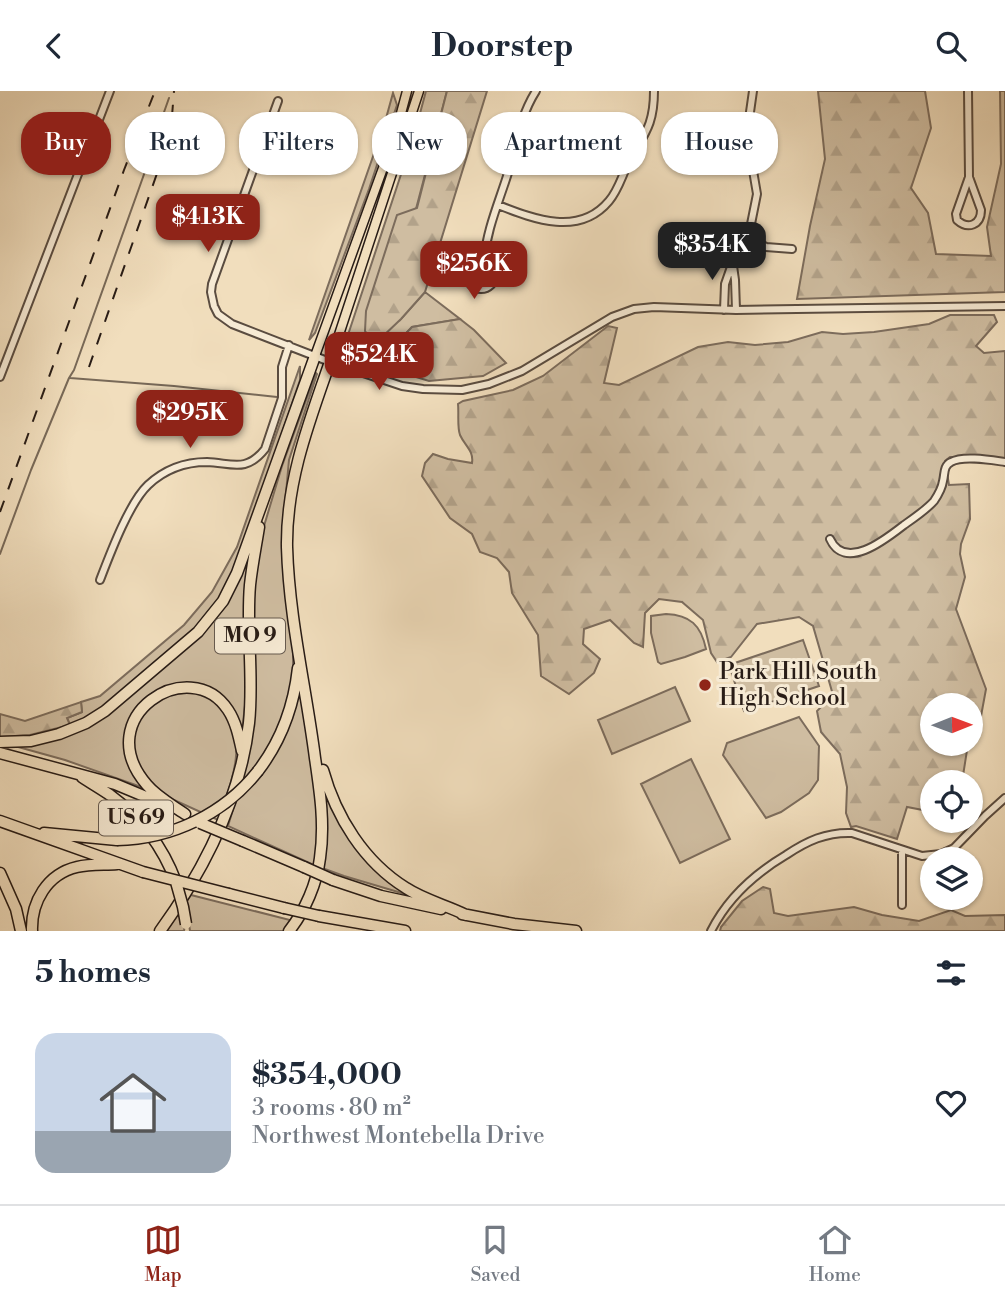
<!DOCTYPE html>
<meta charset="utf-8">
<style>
body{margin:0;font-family:"Libre Bodoni",serif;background:#f2f2f3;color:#1f2937;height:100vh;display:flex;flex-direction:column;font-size:26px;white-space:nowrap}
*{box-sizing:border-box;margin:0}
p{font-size:23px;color:#747a83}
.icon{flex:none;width:38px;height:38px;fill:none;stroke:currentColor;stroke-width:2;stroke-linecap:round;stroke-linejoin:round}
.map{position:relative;height:840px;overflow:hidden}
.panel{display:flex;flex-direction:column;background:#fff;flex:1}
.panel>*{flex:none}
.guide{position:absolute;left:21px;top:21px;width:964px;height:63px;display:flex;gap:14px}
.needle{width:46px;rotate:89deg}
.tools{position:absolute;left:920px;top:602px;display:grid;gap:14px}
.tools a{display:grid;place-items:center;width:63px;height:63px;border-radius:50%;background:#fff;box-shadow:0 2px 5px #0004;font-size:35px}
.price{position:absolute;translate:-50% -60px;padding:0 16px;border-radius:14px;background:#8f2418;color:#fff;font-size:23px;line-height:46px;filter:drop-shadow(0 2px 4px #0008)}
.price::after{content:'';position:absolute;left:50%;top:42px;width:21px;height:16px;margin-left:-10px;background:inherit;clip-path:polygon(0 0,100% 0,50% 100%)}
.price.active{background:#222;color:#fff}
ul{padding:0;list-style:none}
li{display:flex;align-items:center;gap:21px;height:175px;padding:0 35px}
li+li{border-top:2px solid #e0e1e3}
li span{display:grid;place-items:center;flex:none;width:196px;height:140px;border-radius:21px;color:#555}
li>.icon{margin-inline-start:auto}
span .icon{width:84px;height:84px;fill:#fffc;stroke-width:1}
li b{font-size:30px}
h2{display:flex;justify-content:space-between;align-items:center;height:84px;padding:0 35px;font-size:30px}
.tag{padding:0 24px;border-radius:28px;background:#fff;box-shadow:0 2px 5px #0004;font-size:24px;line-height:63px}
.tag.active{background:#8f2418;color:#fff}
header{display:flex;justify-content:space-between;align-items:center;height:91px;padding:0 35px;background:#fff;font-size:32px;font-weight:700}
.tab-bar{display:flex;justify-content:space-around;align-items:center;height:98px;border-top:2px solid #e0e1e3;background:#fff;font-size:19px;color:#747a83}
.tab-bar a{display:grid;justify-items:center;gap:4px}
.tab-bar .active{color:#8f2418}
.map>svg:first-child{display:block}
.grass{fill:#cfbda1;stroke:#7c6c5c;stroke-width:2}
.forest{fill:url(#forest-firs);stroke:#7c6c5c;stroke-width:2}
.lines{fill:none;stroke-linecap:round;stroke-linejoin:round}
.stream{stroke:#786958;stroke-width:2}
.minor-casing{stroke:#5a4c40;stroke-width:10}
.major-casing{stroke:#281c16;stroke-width:11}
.highway-casing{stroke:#281c16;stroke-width:13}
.minor{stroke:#f6ead4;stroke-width:6}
.major{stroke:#f1debd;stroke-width:8}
.highway{stroke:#f1debd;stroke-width:10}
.rail{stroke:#281c16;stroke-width:2;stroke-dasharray:12 12;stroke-linecap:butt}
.highway-bridge-casing{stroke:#281c16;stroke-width:13;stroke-linecap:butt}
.highway-bridge{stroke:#f1debd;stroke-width:10}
.poi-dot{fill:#8f2418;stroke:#f6ead4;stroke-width:2.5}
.labels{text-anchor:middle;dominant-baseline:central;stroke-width:6;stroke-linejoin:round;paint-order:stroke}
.shield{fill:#f6ead4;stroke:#665a4f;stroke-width:2}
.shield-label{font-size:21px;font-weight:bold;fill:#281c16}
.poi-label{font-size:23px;fill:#281c16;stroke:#f6ead4;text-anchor:start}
</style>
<header><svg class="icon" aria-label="back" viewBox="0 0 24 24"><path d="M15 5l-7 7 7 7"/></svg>Doorstep<svg class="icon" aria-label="search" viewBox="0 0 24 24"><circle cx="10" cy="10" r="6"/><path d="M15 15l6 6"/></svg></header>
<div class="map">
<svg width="1005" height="840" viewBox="0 0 1005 840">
<defs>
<pattern id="forest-firs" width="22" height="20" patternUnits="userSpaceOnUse" patternTransform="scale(1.75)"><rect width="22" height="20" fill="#cfbda1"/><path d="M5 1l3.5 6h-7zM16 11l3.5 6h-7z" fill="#b2a28a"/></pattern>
</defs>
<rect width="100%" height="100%" fill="#f1debd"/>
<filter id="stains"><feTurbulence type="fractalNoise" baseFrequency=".00286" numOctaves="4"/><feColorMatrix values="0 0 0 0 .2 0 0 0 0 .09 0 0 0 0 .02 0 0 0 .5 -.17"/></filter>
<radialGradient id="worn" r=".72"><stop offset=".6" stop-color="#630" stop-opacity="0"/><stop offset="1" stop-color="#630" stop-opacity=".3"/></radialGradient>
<path class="grass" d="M 426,0 L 447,0 L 416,118 L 401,228 L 425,201 L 460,228 L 412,236 L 391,258 L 380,275 L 342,262 L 415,41 Z
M 393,2 L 397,14 L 369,98 L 315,242 L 309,249 L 385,31 Z
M 300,275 L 300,289 L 244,453 L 227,495 L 213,518 L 196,538 L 108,613 L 85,627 L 70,634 L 67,627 L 82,621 L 81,611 L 100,605 L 184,534 L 212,501 L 237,456 Z
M 316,282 L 317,283 L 289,369 L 284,424 L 284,485 L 293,558 L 293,586 L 283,627 L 260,672 L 251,682 L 263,680 L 300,588 L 320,724 L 316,775 L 228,735 L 247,672 L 254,607 L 254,491 L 261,445 L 282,375 Z
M 250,459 L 246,492 L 246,605 L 242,641 C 241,638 241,634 239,631 C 234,625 224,619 218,614 C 212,609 200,596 193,594 C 185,591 173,594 166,596 C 118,612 116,662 144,697 L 65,669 L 11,654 L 76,639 L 211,532 Z
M 666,523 C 690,524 701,534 706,558 L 685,566 L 661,573 L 658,571 L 651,542 L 651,525 Z
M 803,549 L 819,595 L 744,620 L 729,574 Z
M 675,596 L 690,630 L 612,663 L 598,629 Z
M 193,601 C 200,604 209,605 214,610 C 253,642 232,690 218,729 L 174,709 L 156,698 L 134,668 L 133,641 L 146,618 L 165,604 Z
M 799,626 L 819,655 L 818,689 L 809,702 L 781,721 L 766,727 L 723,664 L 727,652 Z
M 691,668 L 730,748 L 680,772 L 641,693 Z
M 322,687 L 346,739 L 415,806 L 344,785 L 322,777 C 328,746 327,718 322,687 Z
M 191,804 L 294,830 L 287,840 L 190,840 L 187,819 L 184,840 L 166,840 Z"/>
<path class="forest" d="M 447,0 L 487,0 L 425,201 L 401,228 L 381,247 L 371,249 L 365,240 L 366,220 L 397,124 L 417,117 Z
M 818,0 L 925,0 L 931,37 L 911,97 L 928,122 L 936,163 L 991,165 L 987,136 L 1001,73 L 1000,0 L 1005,0 L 1005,201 L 797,208 L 810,135 L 825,68 Z
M 950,224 L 994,224 L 997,231 L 976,255 L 984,262 L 1005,260 L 1005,367 L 950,366 L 945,370 L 949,394 L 969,393 L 970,428 L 961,453 L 960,463 L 965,486 L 956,518 L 986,598 L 979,636 L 971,646 L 971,614 L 933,614 L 933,653 L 968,653 L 962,691 L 933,691 L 933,721 L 907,716 L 897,748 L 856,735 L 851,736 L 846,722 L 847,696 L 840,663 L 821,641 L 817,620 L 833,604 L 813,535 L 799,526 L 757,533 L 731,566 L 717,571 L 711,562 L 703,529 L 682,511 L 659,508 L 645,522 L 643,556 L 634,552 L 610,529 L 584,538 L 583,553 L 600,568 L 594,582 L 569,603 L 541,585 L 538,544 L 512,502 L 509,481 L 497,467 L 480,461 L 472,443 L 450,427 L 422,385 L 425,372 L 433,363 L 448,368 L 472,372 C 474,360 465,355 460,344 C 457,336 459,322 458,313 L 463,310 L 513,299 L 543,285 L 608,235 L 617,237 L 604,292 L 619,294 L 698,256 L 728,251 L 755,254 L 788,251 L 822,241 L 843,243 L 874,241 L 929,233 Z
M 460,228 L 474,239 L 506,272 L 483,285 L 429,290 L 380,275 L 391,258 L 412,236 Z
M 81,611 L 82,621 L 67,627 L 70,634 L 30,644 L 0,646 L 0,623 L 25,630 Z
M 763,796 L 770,798 L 774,822 L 788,825 L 854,816 L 882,824 L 919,830 L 951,819 L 965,825 L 1005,824 L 1005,840 L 720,840 L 721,836 L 742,810 Z"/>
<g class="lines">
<path class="stream" d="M 70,287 L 174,295 L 277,306
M 0,463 L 31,379 L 69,287 L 74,279 L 157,47 L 163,24 L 169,7"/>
<defs>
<path id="minor" d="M 968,0 L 969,86 L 981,119 C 981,134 968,139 957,129 L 956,123 L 969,86
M 278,10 L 212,193 L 211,201 L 214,215 L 218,223 L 232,233 L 330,271 L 402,295 L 423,298 L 462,299 L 489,293 L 522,280 L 612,226 L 634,218 L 654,216 L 736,219 L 1005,215
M 629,72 L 604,58 L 598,53 L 598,48 L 601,44 L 608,43 L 636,59
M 498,114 C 534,128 579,146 609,110 C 619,98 622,84 629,71 C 644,43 654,35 654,0
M 745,145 L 766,156 L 792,158
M467 184a14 14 0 1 1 28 0a14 14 0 1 1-28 0Z
M 484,171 C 486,140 499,111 508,82 C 516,54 520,25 536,0
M 733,175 L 735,189 L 736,219
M 724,219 L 725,193 L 732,173 L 751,133 L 757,103 L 750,62 L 749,28 L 753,0
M 0,286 L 110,0
M 830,448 C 845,481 886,448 904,434 C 914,427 926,419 934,410 C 938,404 942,397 943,390 C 945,383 943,375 951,371 C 963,364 991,369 1005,371
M 100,489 C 110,463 129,412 148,394 C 164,379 185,371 207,371 C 232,372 246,382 265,358 L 282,307 L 282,276 L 289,254
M 902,759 L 902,814
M 711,840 C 728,806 754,783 786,764 C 807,750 826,741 852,742 L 922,765 L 941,763 L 954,757 L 985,725 L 1005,707"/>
<path id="major" d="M 315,265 L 396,41 L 407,0
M 330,271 L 419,0"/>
<path id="highway" d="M 0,651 L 31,650 L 59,643 L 86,632 L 105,620 L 198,541 L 223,510 L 237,482 L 315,265
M 0,662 L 115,693 L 163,713
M 323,679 C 336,726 364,771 406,797 C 424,809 446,814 466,824
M 258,680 C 281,650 294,614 298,577
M 82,686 C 91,692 101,698 110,704 C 140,726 163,756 176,791
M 185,723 C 172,714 157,706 147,694 C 88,626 190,561 228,619 C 236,631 239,646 242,660
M 0,730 L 143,781
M 44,742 L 117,749
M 243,750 L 304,776
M 0,782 L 16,818 L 21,840
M 333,789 L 381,805 L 441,818
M 229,803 L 284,817
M 462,823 L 514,833 L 576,840
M 319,825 L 405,840
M 32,840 C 31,811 47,783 77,776 C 90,773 104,774 117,773
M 160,840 C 205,778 240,709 249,632 C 254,586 246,540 250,494 C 252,475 256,455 259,436
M 289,840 C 305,820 317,792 320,767 C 325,733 320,701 315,667 C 306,597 289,527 287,456 C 286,391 309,331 330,271"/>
</defs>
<use href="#minor" class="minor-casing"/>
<use href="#major" class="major-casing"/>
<use href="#highway" class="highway-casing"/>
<use href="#minor" class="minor"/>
<use href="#major" class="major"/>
<use href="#highway" class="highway"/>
<path class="rail" d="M 89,276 L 167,54 L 172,25 L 174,0
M 0,421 L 124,79 L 155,0"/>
<defs>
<path id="highway-bridge" d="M 200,732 L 243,750
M 117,749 C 172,748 224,723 258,680
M 304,776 L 333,789
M 143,781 L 229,803
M 176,791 L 183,816 L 186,833
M 284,817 L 319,825"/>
</defs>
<use href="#highway-bridge" class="highway-bridge-casing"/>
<use href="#highway-bridge" class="highway-bridge"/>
</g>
<circle class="poi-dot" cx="705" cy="594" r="7"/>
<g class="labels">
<g class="shield">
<rect x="215" y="527.5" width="70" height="35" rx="5"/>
<rect x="99" y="709.5" width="74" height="35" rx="5"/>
</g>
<g class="shield-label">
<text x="250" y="545">MO 9</text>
<text x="136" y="727">US 69</text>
</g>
<g class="poi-label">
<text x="719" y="581">Park Hill South<tspan x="719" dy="26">High School</tspan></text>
</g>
</g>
<rect width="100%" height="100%" filter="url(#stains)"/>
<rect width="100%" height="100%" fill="url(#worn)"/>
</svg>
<div class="tools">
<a><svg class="needle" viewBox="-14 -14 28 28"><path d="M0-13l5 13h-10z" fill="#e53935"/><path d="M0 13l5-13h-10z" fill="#747a83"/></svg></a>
<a><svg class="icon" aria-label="locate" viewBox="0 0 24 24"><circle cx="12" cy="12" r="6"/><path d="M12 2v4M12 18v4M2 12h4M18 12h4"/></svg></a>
<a><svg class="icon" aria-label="layers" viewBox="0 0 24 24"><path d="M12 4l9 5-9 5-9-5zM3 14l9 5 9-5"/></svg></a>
</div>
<b class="price" style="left:208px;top:163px">$413K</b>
<b class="price active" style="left:712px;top:191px">$354K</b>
<b class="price" style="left:474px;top:210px">$256K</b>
<b class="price" style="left:379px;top:301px">$524K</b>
<b class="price" style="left:190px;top:359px">$295K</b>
<div class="guide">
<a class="tag active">Buy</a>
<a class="tag">Rent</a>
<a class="tag">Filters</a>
<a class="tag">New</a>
<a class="tag">Apartment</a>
<a class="tag">House</a>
</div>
</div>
<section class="panel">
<h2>5 homes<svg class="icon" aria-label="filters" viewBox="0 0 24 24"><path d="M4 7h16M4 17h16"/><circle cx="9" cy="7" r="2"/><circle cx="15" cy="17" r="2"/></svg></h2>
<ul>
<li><span style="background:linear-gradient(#c9d6e8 70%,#9aa5b1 0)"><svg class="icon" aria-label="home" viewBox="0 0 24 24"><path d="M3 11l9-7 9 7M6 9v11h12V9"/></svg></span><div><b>$354,000</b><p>3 rooms · 80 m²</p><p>Northwest Montebella Drive</p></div><svg class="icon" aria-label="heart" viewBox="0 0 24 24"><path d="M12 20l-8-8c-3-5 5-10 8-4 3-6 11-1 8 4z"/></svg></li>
</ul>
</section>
<nav class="tab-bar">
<a class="active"><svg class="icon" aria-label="map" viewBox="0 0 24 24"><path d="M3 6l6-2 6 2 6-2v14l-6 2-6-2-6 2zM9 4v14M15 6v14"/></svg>Map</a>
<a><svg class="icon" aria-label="saved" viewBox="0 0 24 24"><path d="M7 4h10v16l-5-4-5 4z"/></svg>Saved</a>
<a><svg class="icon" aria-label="home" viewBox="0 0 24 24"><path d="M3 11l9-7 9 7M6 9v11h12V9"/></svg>Home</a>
</nav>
